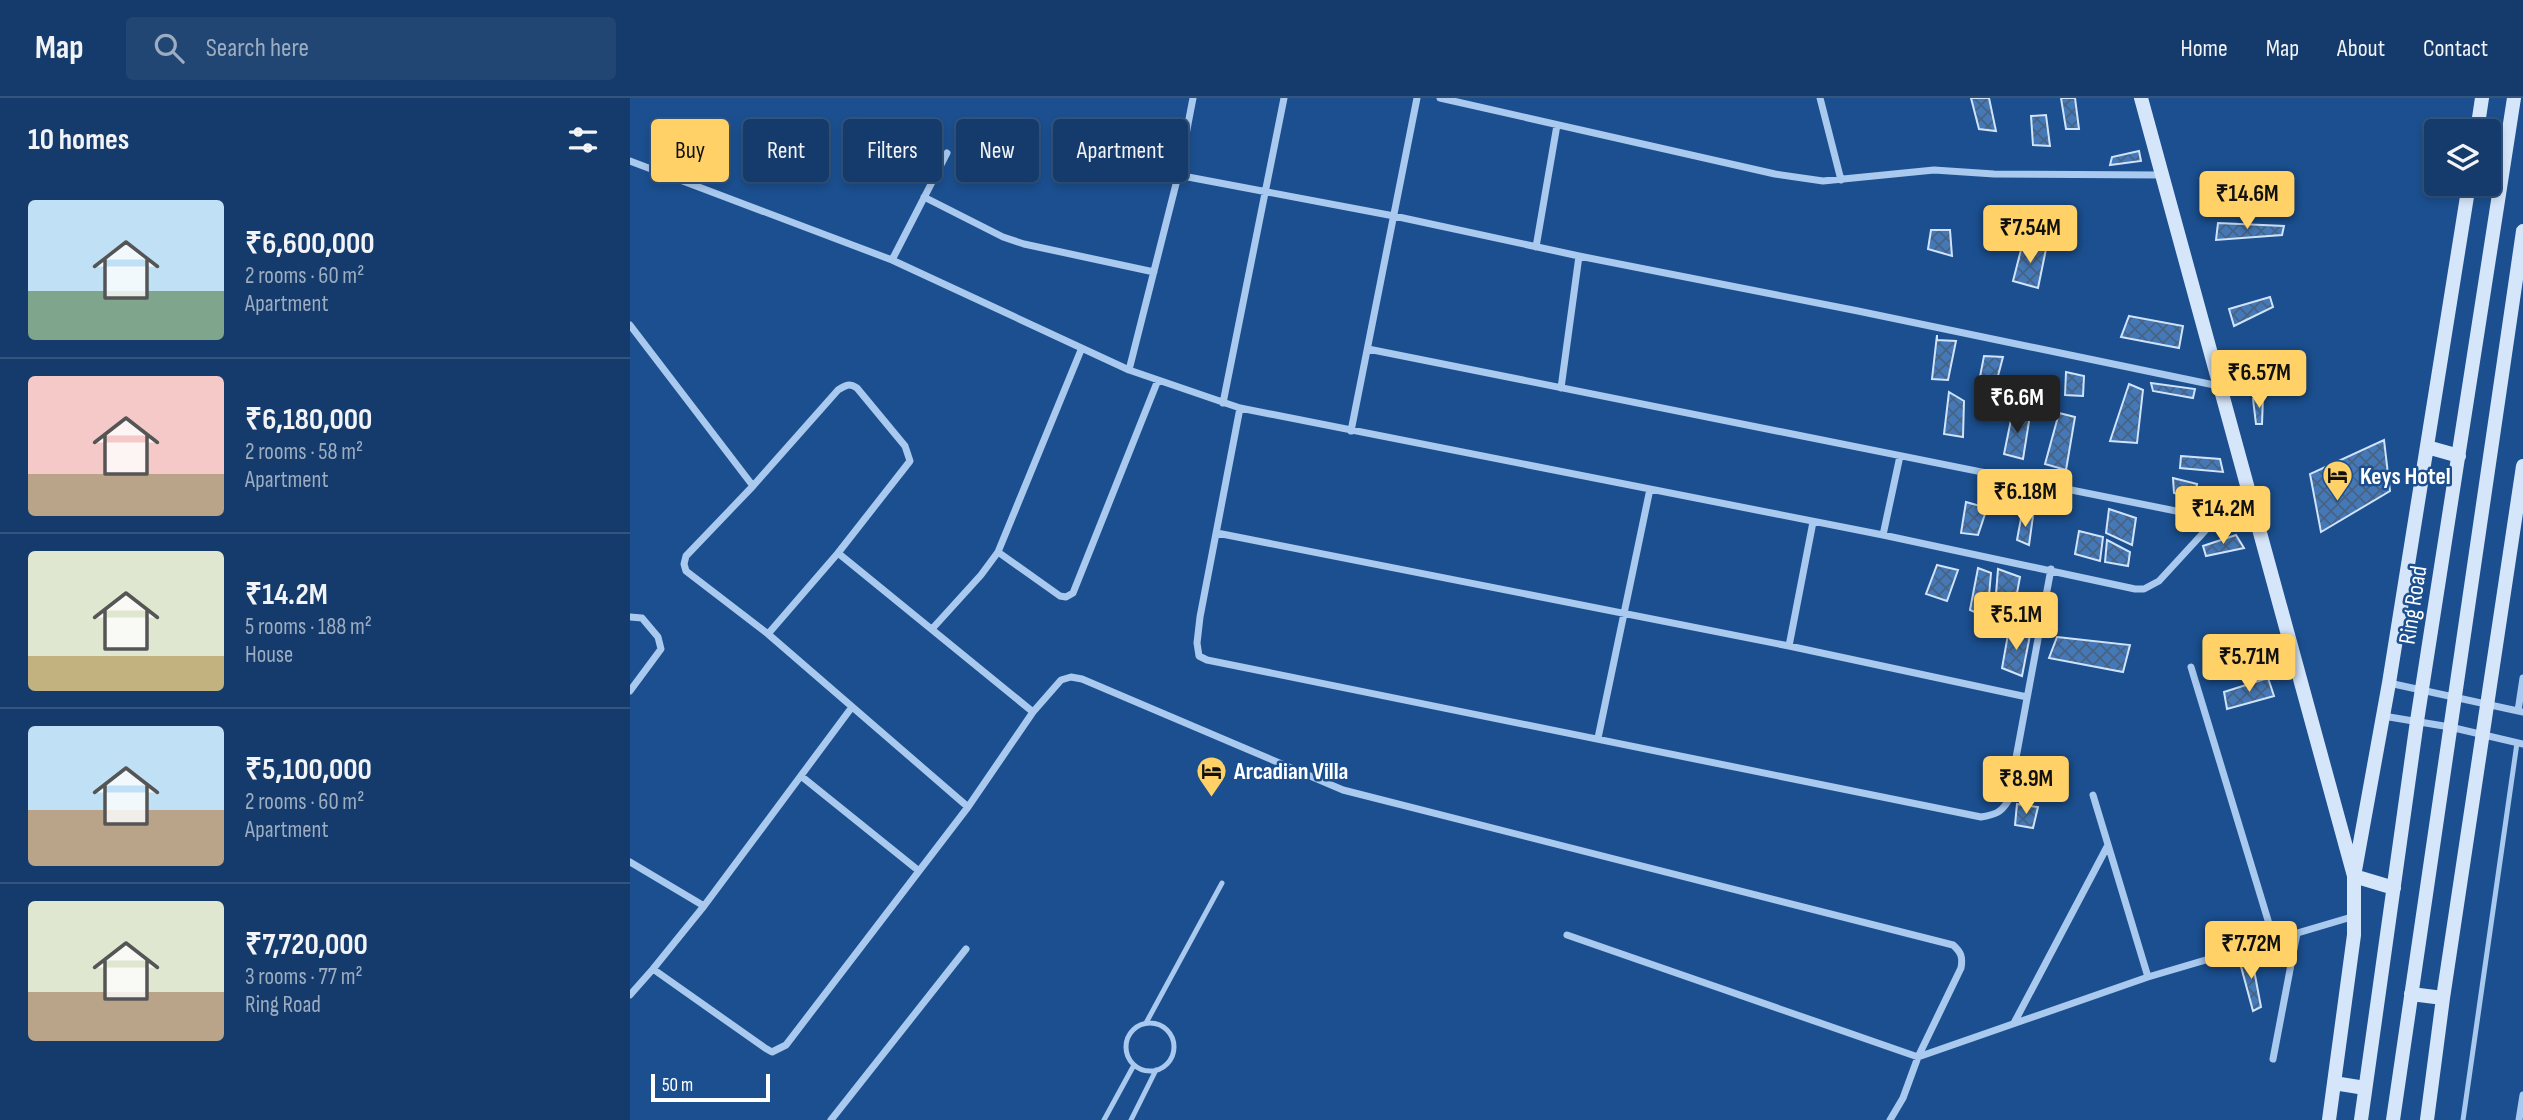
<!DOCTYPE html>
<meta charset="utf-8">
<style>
body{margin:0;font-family:"Sofia Sans Condensed",sans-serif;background:#214673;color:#f1f3f6;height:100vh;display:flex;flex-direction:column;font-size:26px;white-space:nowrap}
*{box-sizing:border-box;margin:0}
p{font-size:23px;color:#9dadc1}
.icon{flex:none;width:38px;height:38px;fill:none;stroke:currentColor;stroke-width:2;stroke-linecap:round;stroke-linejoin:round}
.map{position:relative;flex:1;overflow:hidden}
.sheet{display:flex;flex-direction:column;background:#143b6b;width:630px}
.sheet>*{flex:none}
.banner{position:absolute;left:21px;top:21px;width:665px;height:63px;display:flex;gap:14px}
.controls{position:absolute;left:1794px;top:21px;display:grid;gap:14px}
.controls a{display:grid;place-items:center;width:77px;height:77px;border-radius:7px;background:#143b6b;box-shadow:0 4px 10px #0003,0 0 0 2px #33557e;font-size:35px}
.scale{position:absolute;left:21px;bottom:18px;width:119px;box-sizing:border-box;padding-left:7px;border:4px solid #fff;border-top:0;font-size:19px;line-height:24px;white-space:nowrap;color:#fff;-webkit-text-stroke:5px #1b4f8f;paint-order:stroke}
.price{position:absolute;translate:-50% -60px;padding:0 16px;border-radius:7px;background:#ffd166;color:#111;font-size:23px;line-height:46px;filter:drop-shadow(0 2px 4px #0008)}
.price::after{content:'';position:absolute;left:50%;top:42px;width:21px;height:16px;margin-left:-10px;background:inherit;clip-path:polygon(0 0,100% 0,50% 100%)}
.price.active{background:#222;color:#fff}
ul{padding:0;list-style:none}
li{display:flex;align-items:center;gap:21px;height:175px;padding:0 28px}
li+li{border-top:2px solid #33557e}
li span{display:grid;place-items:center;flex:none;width:196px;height:140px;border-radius:7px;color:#555}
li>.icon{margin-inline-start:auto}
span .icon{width:84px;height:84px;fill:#fffc;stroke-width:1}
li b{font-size:30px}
h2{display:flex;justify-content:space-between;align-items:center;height:84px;padding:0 28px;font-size:30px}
.chip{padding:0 24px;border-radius:7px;background:#143b6b;box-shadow:0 4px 10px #0003,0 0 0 2px #33557e;font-size:24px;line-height:63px}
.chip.active{background:#ffd166;color:#111}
header{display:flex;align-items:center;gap:42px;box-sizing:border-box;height:98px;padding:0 35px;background:#143b6b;border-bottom:2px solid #33557e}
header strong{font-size:33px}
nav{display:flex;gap:38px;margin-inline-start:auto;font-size:24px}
.search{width:490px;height:63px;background:#214673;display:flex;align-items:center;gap:18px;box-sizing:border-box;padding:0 24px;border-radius:7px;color:#9dadc1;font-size:26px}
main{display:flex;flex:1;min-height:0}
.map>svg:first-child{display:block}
.building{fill:url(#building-cross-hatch);stroke:#cfe3fa;stroke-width:2}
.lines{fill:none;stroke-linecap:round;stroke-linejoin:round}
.lane{stroke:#a9c9ee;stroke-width:5}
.street{stroke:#a9c9ee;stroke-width:7}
.secondary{stroke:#d6e6fa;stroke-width:14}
.labels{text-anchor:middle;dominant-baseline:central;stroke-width:5;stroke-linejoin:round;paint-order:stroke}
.poi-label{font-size:24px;font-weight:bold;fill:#fff;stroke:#1b4f8f;text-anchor:start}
.street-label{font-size:24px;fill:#fff;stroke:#1b4f8f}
</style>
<header>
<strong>Map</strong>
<div class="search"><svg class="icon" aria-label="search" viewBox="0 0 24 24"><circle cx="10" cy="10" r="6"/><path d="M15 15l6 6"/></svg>Search here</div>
<nav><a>Home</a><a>Map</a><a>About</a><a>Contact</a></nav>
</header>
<main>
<section class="sheet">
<h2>10 homes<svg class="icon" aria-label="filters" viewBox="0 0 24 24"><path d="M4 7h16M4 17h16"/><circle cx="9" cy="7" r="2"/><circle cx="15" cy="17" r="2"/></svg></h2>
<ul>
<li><span style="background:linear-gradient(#bfe0f5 65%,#7fa58c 0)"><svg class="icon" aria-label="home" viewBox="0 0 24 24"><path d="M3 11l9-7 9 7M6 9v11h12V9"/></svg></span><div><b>₹6,600,000</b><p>2 rooms · 60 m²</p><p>Apartment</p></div></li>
<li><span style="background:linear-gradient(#f6c9c9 70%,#b9a48a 0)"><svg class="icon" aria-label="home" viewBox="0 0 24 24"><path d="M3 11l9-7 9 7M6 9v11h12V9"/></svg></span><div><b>₹6,180,000</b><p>2 rooms · 58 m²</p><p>Apartment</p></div></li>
<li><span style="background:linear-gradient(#dfe7d0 75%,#c2b280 0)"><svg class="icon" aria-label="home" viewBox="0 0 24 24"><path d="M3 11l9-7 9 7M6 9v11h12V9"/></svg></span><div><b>₹14.2M</b><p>5 rooms · 188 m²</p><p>House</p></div></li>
<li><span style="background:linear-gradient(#bfe0f5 60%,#b9a48a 0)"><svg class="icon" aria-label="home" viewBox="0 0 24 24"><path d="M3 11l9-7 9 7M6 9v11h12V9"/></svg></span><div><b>₹5,100,000</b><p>2 rooms · 60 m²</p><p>Apartment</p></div></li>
<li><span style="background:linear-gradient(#dfe7d0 65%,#b9a48a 0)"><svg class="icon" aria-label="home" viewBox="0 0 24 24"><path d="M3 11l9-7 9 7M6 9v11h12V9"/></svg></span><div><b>₹7,720,000</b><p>3 rooms · 77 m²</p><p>Ring Road</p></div></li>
</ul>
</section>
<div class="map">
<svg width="1893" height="1022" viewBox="0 0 1893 1022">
<defs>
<pattern id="building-cross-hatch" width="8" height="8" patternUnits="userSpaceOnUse" patternTransform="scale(1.75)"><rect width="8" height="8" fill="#4478b7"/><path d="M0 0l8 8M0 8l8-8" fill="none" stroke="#486282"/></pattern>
</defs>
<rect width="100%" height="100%" fill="#1b4f8f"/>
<path class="building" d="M 1341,0 L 1359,0 L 1366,33 L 1349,31 Z
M 1431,0 L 1445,0 L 1449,31 L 1436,31 Z
M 1416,17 L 1420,48 L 1403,47 L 1401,18 Z
M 1509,53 L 1511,63 L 1480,67 L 1482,59 Z
M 1588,125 L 1654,128 L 1652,137 L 1586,142 Z
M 1301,132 L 1320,132 L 1322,158 L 1298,151 Z
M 1393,144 L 1416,151 L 1408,190 L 1383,183 Z
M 1640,199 L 1643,209 L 1604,228 L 1599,211 Z
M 1499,218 L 1553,228 L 1549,250 L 1491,239 Z
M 1307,237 L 1307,242 L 1326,243 L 1318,282 L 1302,281 Z
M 1354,258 L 1373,259 L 1361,304 L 1347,294 Z
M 1436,274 L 1454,278 L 1453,298 L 1435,297 Z
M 1521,285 L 1565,291 L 1563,300 L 1523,293 Z
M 1499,286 L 1513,292 L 1507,345 L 1480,343 Z
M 1319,294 L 1334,303 L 1333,339 L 1314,336 Z
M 1633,298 L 1632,326 L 1626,326 L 1623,301 Z
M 1383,312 L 1400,317 L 1393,361 L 1374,356 Z
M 1429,315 L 1445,319 L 1436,372 L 1415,366 Z
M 1754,342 L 1760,393 L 1691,434 L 1680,376 Z
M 1551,358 L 1590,361 L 1593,374 L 1550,370 Z
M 1543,380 L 1567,386 L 1565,400 L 1544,395 Z
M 1336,404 L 1357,410 L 1348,437 L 1331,435 Z
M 1479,411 L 1506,420 L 1502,447 L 1476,435 Z
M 1392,415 L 1403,418 L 1399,447 L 1387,442 Z
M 1449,433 L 1473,439 L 1470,463 L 1445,456 Z
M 1606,437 L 1614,450 L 1576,458 L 1573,448 Z
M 1477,442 L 1500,454 L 1498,468 L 1475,464 Z
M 1307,467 L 1328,472 L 1317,503 L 1296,496 Z
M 1348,470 L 1361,475 L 1357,520 L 1340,512 Z
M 1368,471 L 1390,479 L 1382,522 L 1364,521 Z
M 1379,531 L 1400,537 L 1392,578 L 1372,570 Z
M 1427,539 L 1500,547 L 1493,574 L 1419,560 Z
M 1638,580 L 1644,598 L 1597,611 L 1594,594 Z
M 1387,706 L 1408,709 L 1403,730 L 1385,727 Z
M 1621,856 L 1631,909 L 1623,913 L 1609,861 Z"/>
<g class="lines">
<path class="lane" d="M 516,925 L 592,785
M496 949a24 24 0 1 1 48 0a24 24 0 1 1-48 0Z
M 474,1022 L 504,967
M 501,1022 L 526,972
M 1833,1022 L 1887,645"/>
<path class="street" d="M 563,0 L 548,78 L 499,272 L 610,310 L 1253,437 L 1505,491 L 1514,491 L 1529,483 L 1586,421
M 810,0 L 1145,76 L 1193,83 L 1304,72 L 1364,76 L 1532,77
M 1190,0 L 1211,82
M 447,58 L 764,118 L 949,158 L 1228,213 L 1589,288
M 0,63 L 262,162 L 499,272
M 294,99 L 373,139 L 394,146 L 524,174
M 906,149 L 927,27
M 262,162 L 317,55
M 0,227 L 123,388 L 56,458 L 54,466 L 56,473 L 138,536
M 738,251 L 1586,421 L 1626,426
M 451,252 L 368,454 L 430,498 L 436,499 L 443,495 L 528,282
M 931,290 L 949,158
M 593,305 L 654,0
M 610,310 L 570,519 L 567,545 L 569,558 L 577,562 L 1351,719 C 1364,717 1371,715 1378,703 L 1421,471
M 721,333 L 787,0
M 123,388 L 208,292 C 216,287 219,285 227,290 L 275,348 L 280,363 L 208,455
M 587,435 L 1159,548 L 1397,599
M 1253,437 L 1270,358
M 0,519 L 12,520 L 28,539 L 31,551 L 0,593
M 302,531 L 351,477 L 368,454
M 1159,548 L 1183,424
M 1561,569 L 1644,842
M 1759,585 L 1893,614
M 1888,613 L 1893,580
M 1753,618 L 1820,629 L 1893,646
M 968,640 L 1020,391
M 171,678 L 289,773
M 1463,697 L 1518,879
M 338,709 L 138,536 L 208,455 L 403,614
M 0,764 L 74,808
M 937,837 L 1288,959 L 1518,879 L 1725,818
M 23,871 L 74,808 L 222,609
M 0,897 L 23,871 L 135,950 L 142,954 L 156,947 L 338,709 L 403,614 L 431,582 L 441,579 L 452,581 L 713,692 L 1323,847 C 1331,854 1333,859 1331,870 L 1288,959 L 1273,1000 L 1260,1022
M 1384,925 L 1478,747
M 1643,961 L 1667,835
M 201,1022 L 336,851
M 1889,1022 L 1893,997"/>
<path class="secondary" d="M 1511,0 L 1724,778 L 1724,837 L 1699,1022
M 1847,33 L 1852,0
M 1797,349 L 1829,358
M 1764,790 L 1724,778 L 1759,585 L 1839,86
M 1781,896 L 1813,900
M 1704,985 L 1735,990
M 1731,1022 L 1787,623 L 1884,0
M 1763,1022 L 1893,133
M 1797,1022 L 1813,900 L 1893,368"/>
</g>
<defs>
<symbol id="hotel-pin" viewBox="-11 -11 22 30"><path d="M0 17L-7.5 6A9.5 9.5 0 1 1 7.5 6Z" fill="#ffd166" stroke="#1b4f8f"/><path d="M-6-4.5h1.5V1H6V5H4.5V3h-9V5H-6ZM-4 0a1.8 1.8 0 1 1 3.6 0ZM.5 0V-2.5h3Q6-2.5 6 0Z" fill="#111"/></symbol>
</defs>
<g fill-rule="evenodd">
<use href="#hotel-pin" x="1690" y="360" width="35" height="47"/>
<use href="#hotel-pin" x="564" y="656" width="35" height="47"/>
</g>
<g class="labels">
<g class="poi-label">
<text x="1730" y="378">Keys Hotel</text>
<text x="604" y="673">Arcadian Villa</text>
</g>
<g class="street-label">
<text transform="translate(1783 507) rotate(-81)">Ring Road</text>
</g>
</g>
</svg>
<div class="controls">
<a><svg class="icon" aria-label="layers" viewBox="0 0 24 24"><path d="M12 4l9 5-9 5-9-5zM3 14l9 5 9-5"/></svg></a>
</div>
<div class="scale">50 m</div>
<b class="price" style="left:1617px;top:133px">₹14.6M</b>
<b class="price" style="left:1400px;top:167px">₹7.54M</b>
<b class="price" style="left:1629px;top:312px">₹6.57M</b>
<b class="price active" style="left:1387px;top:337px">₹6.6M</b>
<b class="price" style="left:1395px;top:431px">₹6.18M</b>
<b class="price" style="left:1593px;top:448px">₹14.2M</b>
<b class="price" style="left:1386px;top:554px">₹5.1M</b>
<b class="price" style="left:1619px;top:596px">₹5.71M</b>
<b class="price" style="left:1396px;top:718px">₹8.9M</b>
<b class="price" style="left:1621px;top:883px">₹7.72M</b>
<div class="banner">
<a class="chip active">Buy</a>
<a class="chip">Rent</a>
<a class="chip">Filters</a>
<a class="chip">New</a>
<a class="chip">Apartment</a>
</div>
</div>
</main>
